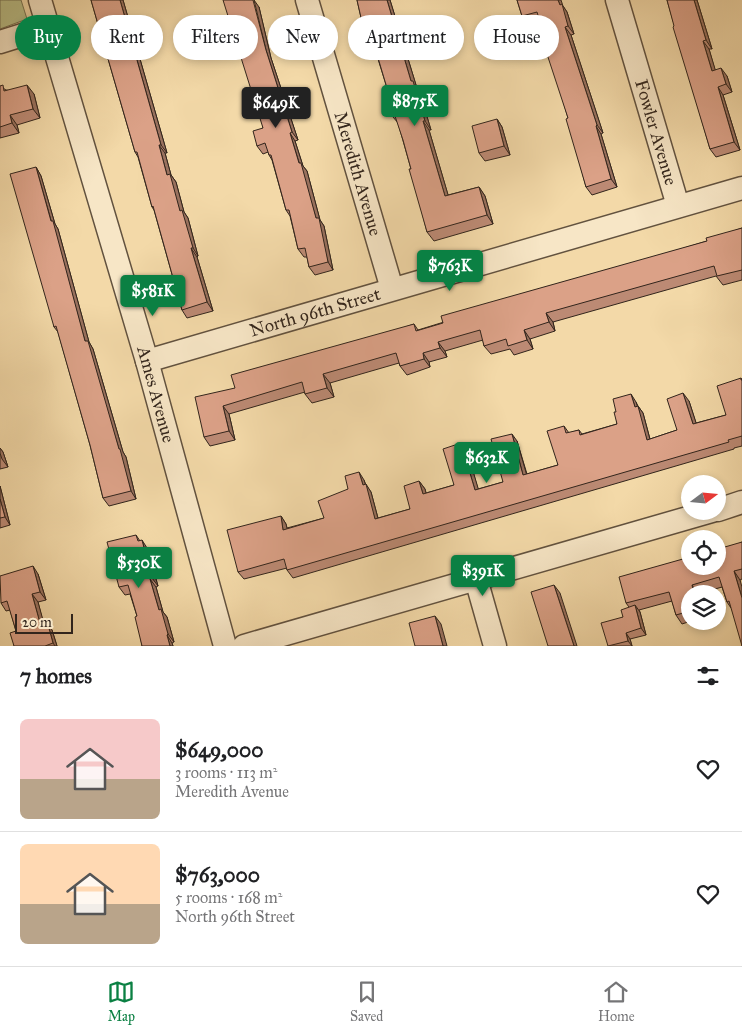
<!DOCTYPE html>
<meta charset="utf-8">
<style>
body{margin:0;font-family:"IM FELL Great Primer",serif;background:#f6f6f6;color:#202124;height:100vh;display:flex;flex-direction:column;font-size:19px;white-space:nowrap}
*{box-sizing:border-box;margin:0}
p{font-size:16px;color:#757577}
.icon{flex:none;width:28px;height:28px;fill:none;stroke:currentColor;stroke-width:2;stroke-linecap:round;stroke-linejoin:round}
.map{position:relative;height:646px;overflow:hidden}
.side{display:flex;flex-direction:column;background:#fff;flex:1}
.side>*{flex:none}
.guide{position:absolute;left:15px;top:15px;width:712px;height:45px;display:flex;gap:10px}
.needle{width:32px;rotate:74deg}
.fabs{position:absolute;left:681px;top:475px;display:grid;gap:10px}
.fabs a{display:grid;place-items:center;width:45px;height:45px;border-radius:50%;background:#fff;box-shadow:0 2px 8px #0003;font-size:25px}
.scale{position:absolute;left:15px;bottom:12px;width:58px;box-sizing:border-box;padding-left:5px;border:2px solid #32251c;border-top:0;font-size:14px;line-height:18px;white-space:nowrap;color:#32251c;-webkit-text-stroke:4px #f7e6c6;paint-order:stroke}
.price{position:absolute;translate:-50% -42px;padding:0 11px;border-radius:5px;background:#0b8043;color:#fff;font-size:16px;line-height:32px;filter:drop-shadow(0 1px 2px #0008)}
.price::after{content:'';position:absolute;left:50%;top:30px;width:15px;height:11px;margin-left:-8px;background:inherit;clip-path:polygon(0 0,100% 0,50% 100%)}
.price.selected{background:#222;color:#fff}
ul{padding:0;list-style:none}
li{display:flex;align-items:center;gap:15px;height:125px;padding:0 20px}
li+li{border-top:1px solid #e0e0e0}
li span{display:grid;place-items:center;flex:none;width:140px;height:100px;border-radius:8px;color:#555}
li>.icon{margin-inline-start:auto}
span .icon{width:60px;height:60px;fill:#fffc;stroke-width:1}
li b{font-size:21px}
h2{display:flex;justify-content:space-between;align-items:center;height:60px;padding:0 20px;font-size:21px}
.chip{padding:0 18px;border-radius:22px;background:#fff;box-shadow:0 2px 8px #0003;font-size:18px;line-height:45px}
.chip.selected{background:#0b8043;color:#fff}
.menu{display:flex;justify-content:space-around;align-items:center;height:70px;border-top:1px solid #e0e0e0;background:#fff;font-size:14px;color:#757577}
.menu a{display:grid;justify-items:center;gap:2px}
.menu .selected{color:#0b8043}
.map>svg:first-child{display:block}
.green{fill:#babf88;stroke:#767252}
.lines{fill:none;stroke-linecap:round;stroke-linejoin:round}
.minor-casing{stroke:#62523f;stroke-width:25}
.minor{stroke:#f7e6c6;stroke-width:22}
.wall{fill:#bc8a74;stroke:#32251c}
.shaded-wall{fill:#99715e;stroke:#32251c}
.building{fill:#dba187;stroke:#32251c}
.labels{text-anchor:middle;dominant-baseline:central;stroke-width:4;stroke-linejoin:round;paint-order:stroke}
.street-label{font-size:18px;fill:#32251c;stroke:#f7e6c6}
</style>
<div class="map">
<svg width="742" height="646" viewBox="0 0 742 646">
<rect width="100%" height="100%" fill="#f3d9a8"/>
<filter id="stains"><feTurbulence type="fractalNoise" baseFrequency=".004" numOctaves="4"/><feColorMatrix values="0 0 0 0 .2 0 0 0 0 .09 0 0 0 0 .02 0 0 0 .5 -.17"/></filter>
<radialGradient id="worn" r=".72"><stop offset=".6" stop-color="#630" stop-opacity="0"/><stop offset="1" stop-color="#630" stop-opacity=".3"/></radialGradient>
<path class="green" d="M 0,0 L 21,0 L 27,19 L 0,29 Z"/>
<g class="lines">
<defs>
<g id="minor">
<path id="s1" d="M 40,0 L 147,361 L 225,646"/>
<path id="s2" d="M 307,0 L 392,289"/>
<path id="s3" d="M 617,0 L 678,206"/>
<path d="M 0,42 L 48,27"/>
<path id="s4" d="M 147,361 L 742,188"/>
<path d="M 718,510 L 742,502"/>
<path d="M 476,579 L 495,646"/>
<path d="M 244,646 L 712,511"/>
</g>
</defs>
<use href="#minor" class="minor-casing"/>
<use href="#minor" class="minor"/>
</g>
<path class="wall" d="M 91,0 L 123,0 L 167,153 L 165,153 L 171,175 L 176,182 L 184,212 L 188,218 L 198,256 L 197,257 L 213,311 L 187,318 L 182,310 L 154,210 L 152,207 L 138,157 L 135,152 Z
M 357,0 L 390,0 L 416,85 L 419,90 L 431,130 L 429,130 L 448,195 L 479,187 L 485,196 L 493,224 L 434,241 L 427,232 L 411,169 L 398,123 L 393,117 L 387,88 L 369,30 L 362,22 Z
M 517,0 L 563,6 L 567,12 L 574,34 L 571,35 L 603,133 L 601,134 L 617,187 L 592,195 L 586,187 L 568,118 L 540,21 L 528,24 L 522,16 Z
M 667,0 L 697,0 L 712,49 L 709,49 L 715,70 L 727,76 L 732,92 L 723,95 L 740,150 L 716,157 L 710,149 Z
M 259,7 L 271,58 L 298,140 L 295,141 L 303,166 L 307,171 L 320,220 L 324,226 L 333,270 L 315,275 L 309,267 L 307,257 L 304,257 L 298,249 L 290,216 L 286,210 L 272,160 L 269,155 L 268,152 L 263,154 L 257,146 L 263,128 Z
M 0,86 L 6,90 L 34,94 L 40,118 L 17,125 L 19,133 L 0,138 Z
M 497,119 L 502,127 L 510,155 L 485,161 L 479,153 Z
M 36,167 L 41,176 L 55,224 L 58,229 L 89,342 L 93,349 L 123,452 L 126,457 L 136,499 L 109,506 L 103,498 L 90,445 L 58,332 L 54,327 Z
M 742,228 L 742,280 L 723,285 L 716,276 L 553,322 L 555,331 L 530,339 L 533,349 L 514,355 L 510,349 L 491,354 L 484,346 L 483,340 L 445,351 L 447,357 L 429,362 L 430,367 L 407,375 L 400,366 L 399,363 L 330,383 L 334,397 L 312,403 L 305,394 L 305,392 L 229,414 L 235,440 L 210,446 L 204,437 L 235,388 L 414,324 L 418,330 L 707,241 Z
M 741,378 L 742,380 L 742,446 L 734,448 L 734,449 L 293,578 L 287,570 L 287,568 L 244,579 L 238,572 L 281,516 L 286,524 L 287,528 L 324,518 L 348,489 L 364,480 L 366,485 L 371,492 L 378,518 L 410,509 L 419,481 L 425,489 L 426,493 L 454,485 L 461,443 L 467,451 L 478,489 L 503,482 L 517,441 L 527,474 L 558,465 L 564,426 L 569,433 L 579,430 L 582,434 L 617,424 L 616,412 L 636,402 L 638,406 L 643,413 L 650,439 L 677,430 L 689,401 L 696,423 L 726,415 Z
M 0,448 L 3,452 L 8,467 L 0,469 Z
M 0,486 L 10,525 L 0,528 Z
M 136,535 L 140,541 L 147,548 L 158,586 L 156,587 L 163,612 L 167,617 L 174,642 L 172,643 L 173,646 L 142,646 L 137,616 L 130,594 L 125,595 L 119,587 Z
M 742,542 L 742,579 L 740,580 L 731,608 L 727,602 L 722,587 L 698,594 L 690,594 L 690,621 L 691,621 L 682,624 L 676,615 L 672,601 L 639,610 L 640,612 L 646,635 L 630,639 L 632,646 L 608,646 L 623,617 L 629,607 L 626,603 Z
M 38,574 L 46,600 L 38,602 L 43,622 L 52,630 L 57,646 L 14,646 L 16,631 L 10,610 L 6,611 L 1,603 Z"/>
<path class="shaded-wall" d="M 120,0 L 123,0 L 167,153 L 161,145 Z
M 254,0 L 259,7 L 271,58 L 298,140 L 292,132 L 266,50 Z
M 387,0 L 390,0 L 416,85 L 419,90 L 431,130 L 425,121 L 411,81 Z
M 558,0 L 561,0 L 563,6 L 567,12 L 574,34 L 568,26 Z
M 694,0 L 697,0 L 712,49 L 706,40 Z
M 565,27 L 571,35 L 603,133 L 597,125 Z
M 703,41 L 709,49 L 718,79 L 712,71 Z
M 721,68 L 727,76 L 732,92 L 726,84 Z
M 27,85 L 34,94 L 40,118 L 33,109 Z
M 718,87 L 723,95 L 740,150 L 734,142 Z
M 10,115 L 17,125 L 19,133 L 12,123 Z
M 497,119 L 502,127 L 510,155 L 504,146 Z
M 423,121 L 429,130 L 451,205 L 445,196 Z
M 596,126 L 601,134 L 617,187 L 611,179 Z
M 290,133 L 295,141 L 303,166 L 307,171 L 320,220 L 324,226 L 333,270 L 328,262 L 316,218 Z
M 159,145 L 165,153 L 171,175 L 176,182 L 184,212 L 188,218 L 198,256 L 193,248 L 167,175 Z
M 36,167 L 41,176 L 55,224 L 58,229 L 89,342 L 93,349 L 123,452 L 126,457 L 136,499 L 131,491 L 119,449 L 85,341 Z
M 479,187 L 485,196 L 493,224 L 487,215 Z
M 191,248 L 197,257 L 213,311 L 207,302 Z
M 546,313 L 553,322 L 555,331 L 549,322 Z
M 524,330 L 530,339 L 533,349 L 527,340 Z
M 438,342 L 445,351 L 447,357 L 440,348 Z
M 423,353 L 429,362 L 430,367 L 424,359 Z
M 323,374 L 330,383 L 334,397 L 327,388 Z
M 683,393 L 689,401 L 699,432 L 693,424 Z
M 631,394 L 636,402 L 639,411 L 638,406 L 643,413 L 652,447 L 647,440 L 635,407 Z
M 223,406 L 229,414 L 235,440 L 229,431 Z
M 512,434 L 517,441 L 529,483 L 523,475 Z
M 461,443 L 467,451 L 481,498 L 475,490 Z
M 0,448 L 3,452 L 8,467 L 2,459 L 0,453 Z
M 359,472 L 364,480 L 367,490 L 366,484 L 371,492 L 380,526 L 375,519 L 363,485 Z
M 419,481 L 425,489 L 428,501 L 423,494 Z
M 0,486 L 10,525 L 5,517 L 0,499 Z
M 281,516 L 286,524 L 289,537 L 283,530 Z
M 142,540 L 147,548 L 158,586 L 152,578 Z
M 33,566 L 38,574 L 46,600 L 40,592 Z
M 734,571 L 740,580 L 742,587 L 742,598 Z
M 150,579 L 156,587 L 163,612 L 167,617 L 174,642 L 168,634 L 159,610 Z
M 554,585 L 560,593 L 577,646 L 574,646 Z
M 692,585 L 698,594 L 694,594 Z
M 32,594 L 38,602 L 46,631 L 40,623 Z
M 635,605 L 640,612 L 646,635 L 641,628 Z
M 435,616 L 441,624 L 447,646 L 443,646 Z
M 47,621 L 52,630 L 57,646 L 55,646 L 53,643 Z
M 626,633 L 630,639 L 632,646 L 628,641 Z
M 167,635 L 172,643 L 173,646 L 170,646 Z"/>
<path class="building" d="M 91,0 L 120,0 L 161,145 L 159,145 L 167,175 L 170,174 L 180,211 L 182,210 L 193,248 L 191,248 L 207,302 L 182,310 L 153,206 L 152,207 L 137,152 L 135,152 Z
M 223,0 L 253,0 L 266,50 L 292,132 L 290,133 L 299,163 L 301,163 L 316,218 L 319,218 L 328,262 L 309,267 L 305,248 L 298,249 L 289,210 L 286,210 L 271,155 L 269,155 L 265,143 L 257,146 L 253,131 L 263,128 Z
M 357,0 L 387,0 L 411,81 L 413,81 L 425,121 L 423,121 L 445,196 L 479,187 L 487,215 L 427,232 L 409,169 L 411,169 L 403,140 L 395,116 L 393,117 L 385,89 L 387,88 L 367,21 L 362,22 Z
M 517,0 L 558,0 L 560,5 L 562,4 L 568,26 L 565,27 L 597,125 L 596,126 L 611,179 L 586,187 L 566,119 L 568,118 L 544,45 L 547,45 L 537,12 L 522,16 Z
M 667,0 L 694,0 L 706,40 L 703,41 L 712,71 L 721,68 L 726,84 L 718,87 L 734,142 L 710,149 L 673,27 L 674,26 Z
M 3,85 L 4,91 L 27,85 L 33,109 L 10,115 L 12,123 L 0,127 L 0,86 Z
M 497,119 L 504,146 L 479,153 L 472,126 Z
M 36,167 L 51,221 L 53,221 L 85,341 L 88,341 L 119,449 L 120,449 L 131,491 L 103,498 L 90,445 L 56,326 L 54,327 L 10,174 Z
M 742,228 L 742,270 L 717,276 L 714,266 L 546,313 L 549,322 L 524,330 L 527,340 L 508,346 L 506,339 L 484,346 L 480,330 L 438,342 L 440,348 L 423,353 L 424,359 L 400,366 L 396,353 L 323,374 L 327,388 L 305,394 L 302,382 L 223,406 L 229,431 L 204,437 L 195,397 L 235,388 L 231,375 L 414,324 L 416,331 L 443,323 L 441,316 L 707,241 L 706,238 Z
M 741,378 L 741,380 L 742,380 L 742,436 L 728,440 L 729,442 L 287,570 L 284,559 L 238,572 L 227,530 L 281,516 L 283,530 L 324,518 L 318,501 L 348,489 L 345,476 L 359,472 L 363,485 L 366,484 L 375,519 L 410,509 L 404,486 L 419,481 L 423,494 L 454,485 L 443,449 L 461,443 L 475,490 L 503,482 L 491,439 L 512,434 L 523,475 L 558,465 L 547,431 L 564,426 L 566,433 L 579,430 L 580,435 L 617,424 L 614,412 L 616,412 L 613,399 L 631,394 L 635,407 L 638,406 L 647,440 L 677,430 L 667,399 L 683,393 L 693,424 L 726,415 L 717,386 Z
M 0,499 L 5,517 L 0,518 Z
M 136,535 L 138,541 L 142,540 L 152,578 L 150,579 L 159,610 L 161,609 L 168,634 L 167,635 L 170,646 L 142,646 L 135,617 L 137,616 L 128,585 L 119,587 L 107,542 Z
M 742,542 L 742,569 L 734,571 L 742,598 L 742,646 L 729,601 L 727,602 L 719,577 L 692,585 L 694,594 L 690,594 L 690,611 L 676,615 L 669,592 L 626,603 L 619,577 L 690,557 L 690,566 L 718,566 L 718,549 Z
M 33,566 L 40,592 L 32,594 L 40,623 L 47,621 L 53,643 L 45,646 L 14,646 L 10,633 L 16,631 L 7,601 L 1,603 L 0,576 Z
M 554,585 L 574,646 L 548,646 L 531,592 Z
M 635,605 L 641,628 L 626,633 L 628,641 L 608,646 L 601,623 L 623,617 L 621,610 Z
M 435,616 L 443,646 L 415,646 L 409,623 Z"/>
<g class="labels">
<g class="street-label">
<text stroke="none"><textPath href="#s3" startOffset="138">Fowler Avenue</textPath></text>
<text stroke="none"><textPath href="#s2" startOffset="181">Meredith Avenue</textPath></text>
<text stroke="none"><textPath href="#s4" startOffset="175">North 96th Street</textPath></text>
<text stroke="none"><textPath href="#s1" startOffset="411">Ames Avenue</textPath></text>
</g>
</g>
<rect width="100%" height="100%" filter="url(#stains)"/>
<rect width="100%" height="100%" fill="url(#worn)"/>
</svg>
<div class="fabs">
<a><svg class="needle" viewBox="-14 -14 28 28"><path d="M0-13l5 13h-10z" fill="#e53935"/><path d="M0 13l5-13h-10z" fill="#757577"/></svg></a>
<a><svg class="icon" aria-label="locate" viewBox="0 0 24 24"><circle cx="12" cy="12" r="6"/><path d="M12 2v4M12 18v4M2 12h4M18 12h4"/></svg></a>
<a><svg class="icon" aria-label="layers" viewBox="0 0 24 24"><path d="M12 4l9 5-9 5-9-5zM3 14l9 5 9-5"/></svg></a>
</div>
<div class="scale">20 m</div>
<b class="price" style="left:415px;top:127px">$875K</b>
<b class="price selected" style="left:276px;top:129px">$649K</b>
<b class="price" style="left:450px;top:292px">$763K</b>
<b class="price" style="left:153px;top:317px">$581K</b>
<b class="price" style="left:487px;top:484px">$632K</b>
<b class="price" style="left:139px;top:589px">$530K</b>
<b class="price" style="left:483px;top:597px">$391K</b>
<div class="guide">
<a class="chip selected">Buy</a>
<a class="chip">Rent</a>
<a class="chip">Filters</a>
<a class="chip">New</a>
<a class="chip">Apartment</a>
<a class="chip">House</a>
</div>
</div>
<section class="side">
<h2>7 homes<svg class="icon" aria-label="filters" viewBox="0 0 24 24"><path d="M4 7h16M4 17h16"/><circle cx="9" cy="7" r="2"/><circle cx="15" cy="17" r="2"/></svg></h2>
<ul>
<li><span style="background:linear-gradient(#f6c9c9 60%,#b9a48a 0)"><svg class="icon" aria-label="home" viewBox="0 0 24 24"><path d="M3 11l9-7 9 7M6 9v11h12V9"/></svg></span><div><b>$649,000</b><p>3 rooms · 113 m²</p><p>Meredith Avenue</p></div><svg class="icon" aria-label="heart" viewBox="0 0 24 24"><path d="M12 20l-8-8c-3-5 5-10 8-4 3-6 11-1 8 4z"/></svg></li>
<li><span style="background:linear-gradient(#ffd9b3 60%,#b9a48a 0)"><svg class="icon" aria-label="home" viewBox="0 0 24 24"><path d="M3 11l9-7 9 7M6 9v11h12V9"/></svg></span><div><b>$763,000</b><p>5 rooms · 168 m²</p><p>North 96th Street</p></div><svg class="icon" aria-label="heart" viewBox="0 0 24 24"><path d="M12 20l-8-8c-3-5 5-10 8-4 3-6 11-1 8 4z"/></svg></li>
</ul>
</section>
<nav class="menu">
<a class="selected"><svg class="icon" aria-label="map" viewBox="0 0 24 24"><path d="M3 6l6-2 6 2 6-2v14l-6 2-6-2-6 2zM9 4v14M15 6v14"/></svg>Map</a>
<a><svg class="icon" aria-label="saved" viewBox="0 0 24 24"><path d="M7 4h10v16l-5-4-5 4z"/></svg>Saved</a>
<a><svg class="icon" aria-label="home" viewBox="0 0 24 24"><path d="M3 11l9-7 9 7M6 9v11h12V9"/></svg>Home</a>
</nav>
